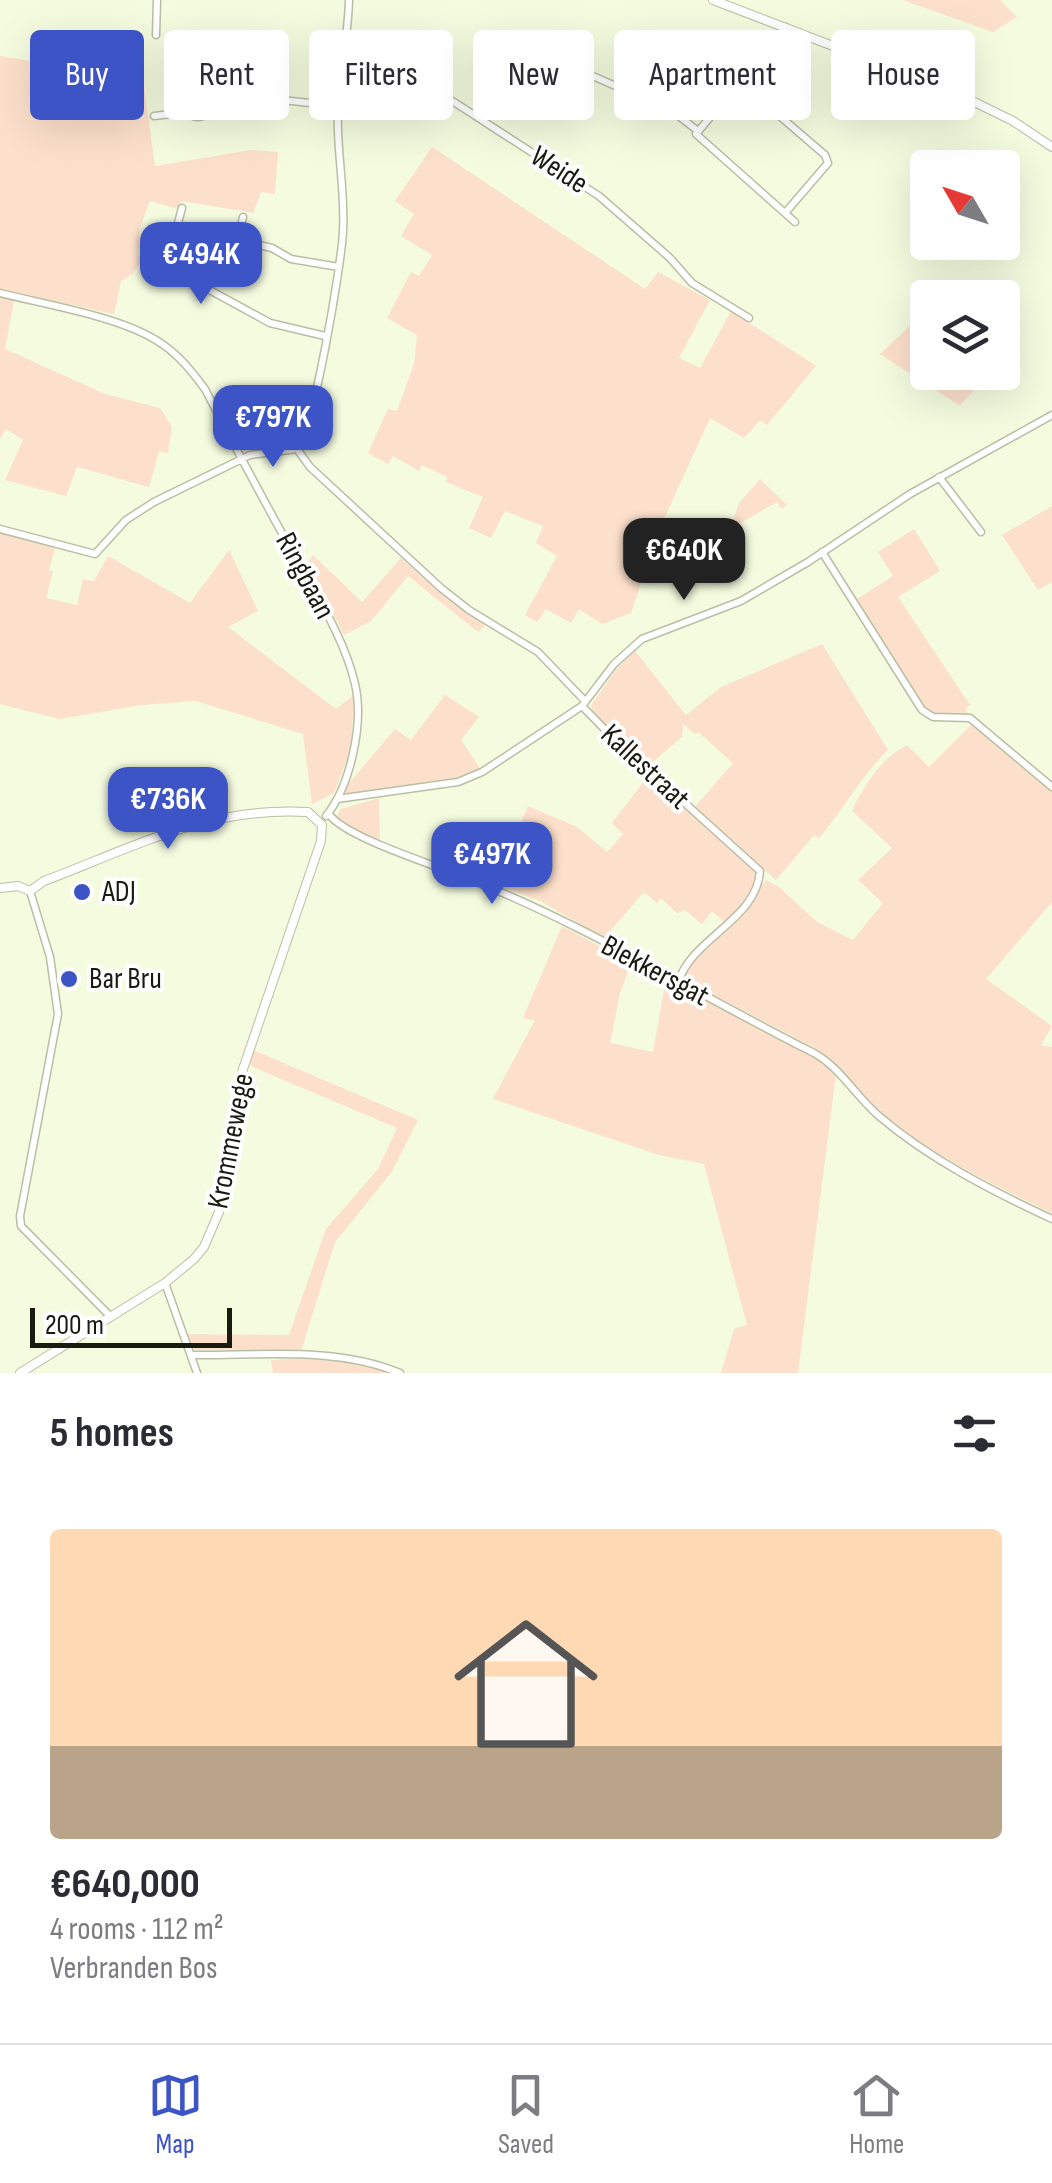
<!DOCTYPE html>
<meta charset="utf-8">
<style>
body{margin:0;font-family:"Sofia Sans Condensed",sans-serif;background:#f7f7f7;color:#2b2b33;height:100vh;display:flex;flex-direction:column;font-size:38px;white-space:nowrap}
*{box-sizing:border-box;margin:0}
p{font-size:32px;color:#7c7c81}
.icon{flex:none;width:55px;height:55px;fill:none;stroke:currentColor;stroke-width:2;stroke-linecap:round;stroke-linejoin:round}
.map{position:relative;height:1373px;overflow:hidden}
.side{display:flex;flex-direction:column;background:#fff;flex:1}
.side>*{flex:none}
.top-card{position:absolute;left:30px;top:30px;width:992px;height:90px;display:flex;gap:20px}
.needle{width:65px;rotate:309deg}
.fabs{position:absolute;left:910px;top:150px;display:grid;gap:20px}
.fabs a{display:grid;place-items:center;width:110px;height:110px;border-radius:10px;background:#fff;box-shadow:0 10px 40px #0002;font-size:50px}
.scale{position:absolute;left:30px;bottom:25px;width:202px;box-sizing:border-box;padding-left:10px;border:5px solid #191b11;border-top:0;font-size:28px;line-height:35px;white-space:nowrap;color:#191b11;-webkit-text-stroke:8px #fff;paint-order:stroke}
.price{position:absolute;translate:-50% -85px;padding:0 22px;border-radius:20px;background:#3c54c6;color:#fff;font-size:32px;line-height:65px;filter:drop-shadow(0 2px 5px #0008)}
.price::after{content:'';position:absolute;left:50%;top:60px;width:30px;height:22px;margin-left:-15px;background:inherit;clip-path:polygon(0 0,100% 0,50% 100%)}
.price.current{background:#222;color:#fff}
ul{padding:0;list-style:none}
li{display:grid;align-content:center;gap:20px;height:530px;padding:0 50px}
li span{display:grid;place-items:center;height:310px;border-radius:10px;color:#555}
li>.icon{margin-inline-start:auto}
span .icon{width:180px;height:180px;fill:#fffc;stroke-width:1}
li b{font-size:42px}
h2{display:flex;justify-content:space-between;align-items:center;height:120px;padding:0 50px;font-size:42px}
.pill{padding:0 35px;border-radius:10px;background:#fff;box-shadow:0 10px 40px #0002;font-size:35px;line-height:90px}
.pill.current{background:#3c54c6;color:#fff}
.menu{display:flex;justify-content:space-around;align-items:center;height:140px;border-top:2px solid #e1e1e2;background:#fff;font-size:28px;color:#7c7c81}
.menu a{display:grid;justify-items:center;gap:5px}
.menu .current{color:#3c54c6}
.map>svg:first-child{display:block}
.green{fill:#fce0cb}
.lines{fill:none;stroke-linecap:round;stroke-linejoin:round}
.minor-casing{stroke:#b9bfa4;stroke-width:9}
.tertiary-casing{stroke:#b9bfa4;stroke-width:10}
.minor{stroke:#fff;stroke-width:6}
.tertiary{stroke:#fff;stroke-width:8}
.poi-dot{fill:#3c54c6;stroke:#fff;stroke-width:4}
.labels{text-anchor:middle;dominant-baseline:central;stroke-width:8;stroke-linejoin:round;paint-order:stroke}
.street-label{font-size:30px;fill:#191b11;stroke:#fff}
.poi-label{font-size:30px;fill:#191b11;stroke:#fff;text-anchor:start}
</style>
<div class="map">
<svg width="1052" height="1373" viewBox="0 0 1052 1373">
<rect width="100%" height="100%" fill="#f4fbdf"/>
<path class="green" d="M 903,0 L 1000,0 L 1017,17 L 993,32 Z
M 0,56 L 143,80 L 155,166 L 251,150 L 278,152 L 275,194 L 261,192 L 253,213 L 182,201 L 178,209 L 150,201 L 140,228 L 138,256 L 142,259 L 132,275 L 121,281 L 114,314 L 0,289 Z
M 432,147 L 645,289 L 658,272 L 710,300 L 679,358 L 700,368 L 731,311 L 816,366 L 767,425 L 760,420 L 744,438 L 710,418 L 659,530 L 631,613 L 602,624 L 579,609 L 571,623 L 546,609 L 537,622 L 525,615 L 557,556 L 536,543 L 543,526 L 505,511 L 491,538 L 469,528 L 483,497 L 446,482 L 447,477 L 422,465 L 419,471 L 393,456 L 388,464 L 368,453 L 388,409 L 397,411 L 414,364 L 417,335 L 387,318 L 411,272 L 419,276 L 432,255 L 401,236 L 414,214 L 395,201 Z
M 0,297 L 14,300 L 5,349 L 105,394 L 160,408 L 172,427 L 168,453 L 159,451 L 149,487 L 77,467 L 66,496 L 5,480 L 23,440 L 6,429 L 0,439 Z
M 912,324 L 927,335 L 928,372 L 989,373 L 960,406 L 880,354 Z
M 760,479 L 787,505 L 782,509 L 777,502 L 730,529 L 739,503 Z
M 1052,506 L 1052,582 L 1038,590 L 1002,535 Z
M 914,529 L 940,571 L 898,597 L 970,705 L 965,709 L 969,715 L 933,715 L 923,707 L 854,601 L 893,576 L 878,552 Z
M 0,531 L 56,546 L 49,570 L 53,571 L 46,598 L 77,605 L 83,579 L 94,581 L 108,556 L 190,603 L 229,550 L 258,611 L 228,627 L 336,709 L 354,695 L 351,750 L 334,793 L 312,804 L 303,734 L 196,701 L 141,705 L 60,719 L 0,704 Z
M 313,555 L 362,602 L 401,558 L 442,594 L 486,624 L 479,632 L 474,629 L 408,576 L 371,621 L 344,635 L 307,564 Z
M 822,644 L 888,750 C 861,776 843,810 819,838 L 814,835 L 776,880 L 694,808 L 733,763 L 698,732 L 695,734 L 683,724 L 682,737 L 648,766 L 594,714 L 591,705 L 618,667 L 635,651 L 686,715 L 721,687 Z
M 445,695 L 479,717 L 461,740 L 481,770 L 457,780 L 352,795 L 346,793 L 345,788 L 395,729 L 411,740 Z
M 973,723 L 1052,790 L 1052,902 L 986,979 L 1052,1026 L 1041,1045 L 1052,1047 L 1052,1213 C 993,1185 934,1156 883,1114 C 858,1094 844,1067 817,1049 L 683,980 L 690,962 L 745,910 L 766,880 L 779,887 L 817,922 L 853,940 L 883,903 L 858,880 L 892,848 L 852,811 L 855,804 C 869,779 881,759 907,745 L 929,767 Z
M 648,776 L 756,871 C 757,892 739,908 724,922 L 712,911 L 702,924 L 685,910 L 677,913 L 661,898 L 657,903 L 644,892 L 604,938 L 540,901 L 480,879 L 490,854 L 481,850 L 487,835 L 512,845 L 528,806 L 577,827 L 607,852 L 623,834 L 612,823 Z
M 379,798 L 380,840 L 338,823 L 337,815 L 341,809 Z
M 562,926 L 631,963 L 620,993 L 610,1043 L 653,1052 L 666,980 L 810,1054 L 836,1074 L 798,1373 L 721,1373 L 734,1329 L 747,1325 L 704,1164 L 659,1155 L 493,1099 L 535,1020 L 523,1018 Z
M 253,1050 L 418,1120 L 391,1173 L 335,1242 L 301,1351 L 194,1350 L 187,1334 L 289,1335 L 326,1229 L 378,1169 L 397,1128 L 253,1067 L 249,1063 Z
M 304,1358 L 358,1364 L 391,1373 L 273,1373 L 271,1360 Z"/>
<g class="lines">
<defs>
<path id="minor" d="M 786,27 L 696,134 L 795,222
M 156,35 L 157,0
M 534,43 L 570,58 L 577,69 L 629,92 L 640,86 L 698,131
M 345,60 L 376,65 L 454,102 L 599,196 L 670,258 L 692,283 L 749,318
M 572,60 L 584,36
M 740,82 L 825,155 L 828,163 L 785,213
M 640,86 L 656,57
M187 106a11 11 0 1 1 22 0a11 11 0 1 1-22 0Z
M 154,116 L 180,113 L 221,94 L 340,106
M 182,208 L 172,245 L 181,254 L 175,271 L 270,323 L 325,336
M 238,240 L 272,248 L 291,259 L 339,267
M 235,253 L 243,217
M 0,293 C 47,305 124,317 162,344 C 180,356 192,372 205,389 C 234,446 265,502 296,559 C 318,598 345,640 355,684 C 364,722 351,785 326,816
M 297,449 C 313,433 342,262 343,231 C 345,197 339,164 338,131 C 336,87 348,44 349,0
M 297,449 L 310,467 L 441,588 L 469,610 L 538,652 L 585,701
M 939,477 L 981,532
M 0,529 L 95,554 L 126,520 L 154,502 L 250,455 L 297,449
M 822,552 L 922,710 L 933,717 L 970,718 L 1052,787
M 582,706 L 614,739 L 760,871 C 757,920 691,938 678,983
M 337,799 L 458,782 L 482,772 L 582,706 L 614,664 L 642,639 L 741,601 L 808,562 L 910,494 L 1052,415
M 329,814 C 343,836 431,864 459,875 C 582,922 696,994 814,1053 C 841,1068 856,1097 880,1117 C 931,1160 992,1191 1052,1219
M 30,891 L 50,957 L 58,1014 L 20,1216 L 21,1226 L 110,1316
M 165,1283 L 197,1373
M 191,1355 C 260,1356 335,1346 400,1373"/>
<path id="tertiary" d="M 713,0 L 958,94 L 1013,121 L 1052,147
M 0,888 L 18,886 L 30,891 L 44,881 C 134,847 209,806 308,812 L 322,825 L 321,841 L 243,1069 L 219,1212 L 204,1247 L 194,1259 L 165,1283 L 20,1373"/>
</defs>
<use href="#minor" class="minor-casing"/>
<use href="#tertiary" class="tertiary-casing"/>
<use href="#minor" class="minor"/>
<use href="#tertiary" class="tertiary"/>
</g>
<g class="poi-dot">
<circle cx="82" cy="892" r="10"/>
<circle cx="69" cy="979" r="10"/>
</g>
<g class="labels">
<g class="street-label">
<text transform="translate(559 170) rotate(33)">Weide</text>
<text transform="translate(305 576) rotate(62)">Ringbaan</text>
<text transform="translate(645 767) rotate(43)">Kallestraat</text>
<text transform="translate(655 971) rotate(28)">Blekkersgat</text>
<text transform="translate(231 1141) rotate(-79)">Krommewege</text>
</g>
<g class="poi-label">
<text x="102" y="892">ADJ</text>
<text x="89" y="979">Bar Bru</text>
</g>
</g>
</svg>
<div class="fabs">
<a><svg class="needle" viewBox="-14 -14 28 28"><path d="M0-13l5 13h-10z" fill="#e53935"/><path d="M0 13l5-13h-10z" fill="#7c7c81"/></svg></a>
<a><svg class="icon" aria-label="layers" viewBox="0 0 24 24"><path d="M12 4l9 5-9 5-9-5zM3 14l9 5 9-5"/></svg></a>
</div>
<div class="scale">200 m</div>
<b class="price" style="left:201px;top:307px">€494K</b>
<b class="price" style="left:273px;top:470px">€797K</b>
<b class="price current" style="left:684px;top:603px">€640K</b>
<b class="price" style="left:168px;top:852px">€736K</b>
<b class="price" style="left:492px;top:907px">€497K</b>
<div class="top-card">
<a class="pill current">Buy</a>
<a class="pill">Rent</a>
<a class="pill">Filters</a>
<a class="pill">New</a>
<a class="pill">Apartment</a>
<a class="pill">House</a>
</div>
</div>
<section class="side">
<h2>5 homes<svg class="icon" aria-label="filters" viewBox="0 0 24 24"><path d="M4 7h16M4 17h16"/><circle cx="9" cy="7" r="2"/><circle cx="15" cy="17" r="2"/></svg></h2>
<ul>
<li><span style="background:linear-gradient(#ffd9b3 70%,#b9a48a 0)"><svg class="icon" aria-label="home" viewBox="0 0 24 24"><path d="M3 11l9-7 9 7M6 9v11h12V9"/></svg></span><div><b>€640,000</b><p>4 rooms · 112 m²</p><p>Verbranden Bos</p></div></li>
</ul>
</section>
<nav class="menu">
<a class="current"><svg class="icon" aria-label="map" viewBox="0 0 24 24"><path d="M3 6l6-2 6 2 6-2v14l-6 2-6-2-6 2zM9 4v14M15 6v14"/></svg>Map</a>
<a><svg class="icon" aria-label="saved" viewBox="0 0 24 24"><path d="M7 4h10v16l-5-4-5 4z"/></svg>Saved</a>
<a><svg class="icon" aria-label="home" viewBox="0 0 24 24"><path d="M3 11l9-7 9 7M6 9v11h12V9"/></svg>Home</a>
</nav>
